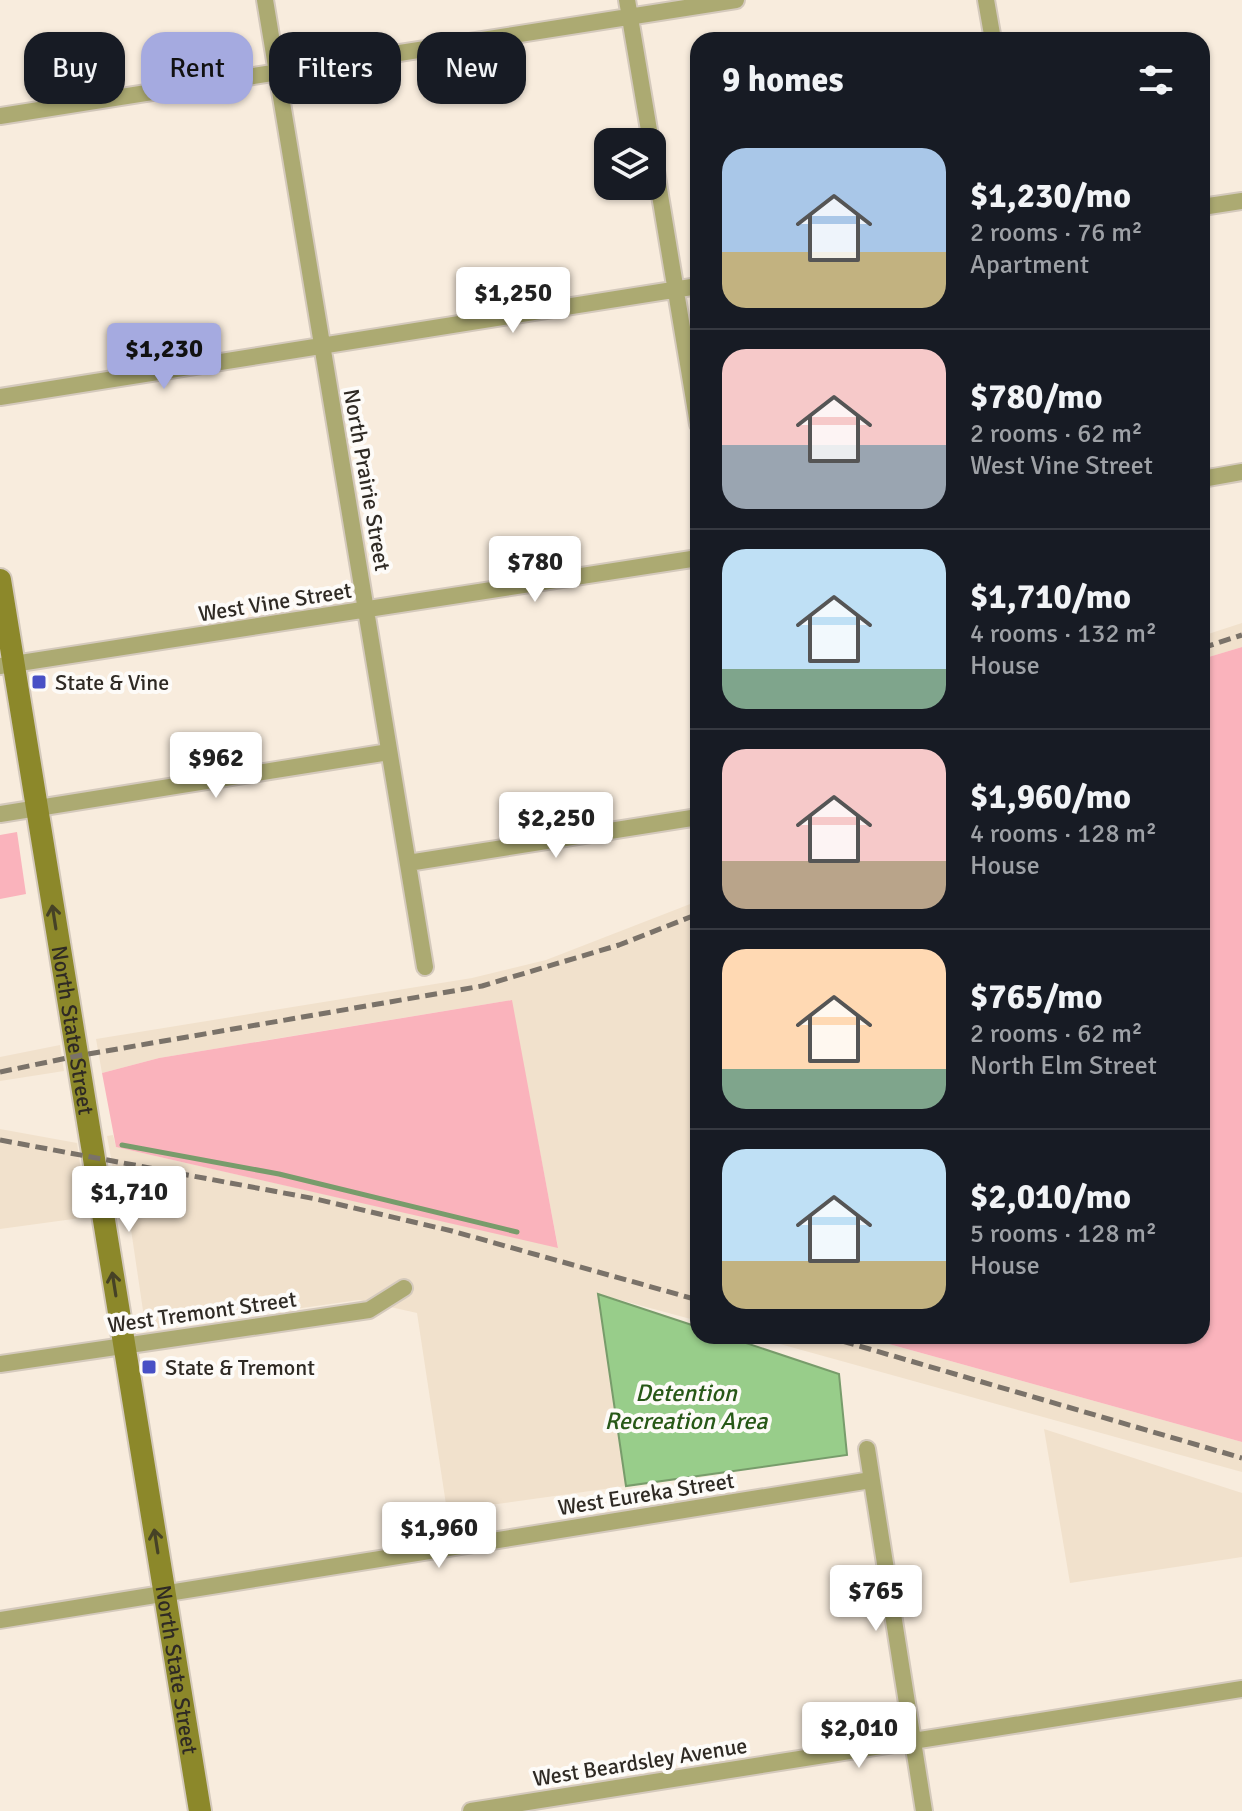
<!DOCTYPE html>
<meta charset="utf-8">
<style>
body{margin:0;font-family:Signika,sans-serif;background:#242831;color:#f1f3f6;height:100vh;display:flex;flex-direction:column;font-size:30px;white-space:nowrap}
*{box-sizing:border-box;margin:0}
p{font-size:26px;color:#9ea1a6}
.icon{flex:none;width:44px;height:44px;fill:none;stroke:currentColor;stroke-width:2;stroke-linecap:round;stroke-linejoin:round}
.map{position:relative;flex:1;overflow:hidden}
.panel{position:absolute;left:690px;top:32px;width:520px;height:1312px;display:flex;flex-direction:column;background:#171b24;border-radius:24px;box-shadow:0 2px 6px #0004}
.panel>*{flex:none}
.top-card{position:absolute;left:24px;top:32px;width:546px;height:72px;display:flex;gap:16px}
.fabs{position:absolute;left:594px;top:128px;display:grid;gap:16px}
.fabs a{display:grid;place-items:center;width:72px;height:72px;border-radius:16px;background:#171b24;box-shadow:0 2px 6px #0004;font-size:40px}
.price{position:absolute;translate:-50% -68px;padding:0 18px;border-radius:8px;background:#fff;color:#222;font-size:26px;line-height:52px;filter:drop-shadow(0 2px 4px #0008)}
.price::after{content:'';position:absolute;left:50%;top:48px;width:24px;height:18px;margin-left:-12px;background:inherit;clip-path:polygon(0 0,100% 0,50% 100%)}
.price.selected{background:#a5aae0;color:#111}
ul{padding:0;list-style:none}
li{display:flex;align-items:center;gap:24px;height:200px;padding:0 32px}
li+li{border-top:2px solid #363941}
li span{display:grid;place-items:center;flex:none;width:224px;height:160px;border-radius:24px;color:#555}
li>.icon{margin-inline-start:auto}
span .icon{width:96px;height:96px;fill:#fffc;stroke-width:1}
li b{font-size:34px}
h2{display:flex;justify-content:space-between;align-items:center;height:96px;padding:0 32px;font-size:34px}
.pill{padding:0 28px;border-radius:24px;background:#171b24;box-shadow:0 2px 6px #0004;font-size:28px;line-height:72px}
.pill.selected{background:#a5aae0;color:#111}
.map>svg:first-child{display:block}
.built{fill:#f1e1cc}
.green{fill:#fab3bc}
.water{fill:#98cd8a;stroke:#789c6b;stroke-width:2}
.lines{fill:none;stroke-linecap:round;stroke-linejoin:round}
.stream{stroke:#789c6b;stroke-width:5}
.street-casing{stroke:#d4c9bc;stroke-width:20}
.secondary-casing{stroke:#d4c9bc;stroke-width:26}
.street{stroke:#acaa72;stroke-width:16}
.secondary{stroke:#8c882a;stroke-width:22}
.rail{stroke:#7a7269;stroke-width:5;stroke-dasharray:12 6;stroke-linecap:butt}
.oneway{stroke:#464226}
.poi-dot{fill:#4850c5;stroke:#fdfbf8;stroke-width:3}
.labels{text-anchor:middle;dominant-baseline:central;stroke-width:8;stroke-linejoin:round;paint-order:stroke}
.street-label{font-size:22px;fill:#2f2a24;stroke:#fdfbf8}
.poi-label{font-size:22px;fill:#2f2a24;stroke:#fdfbf8;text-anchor:start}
.water-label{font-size:24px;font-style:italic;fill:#275817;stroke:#fdfbf8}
</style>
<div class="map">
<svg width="1242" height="1811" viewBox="0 0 1242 1811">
<rect width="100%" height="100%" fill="#f8ecdd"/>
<path class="built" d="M 1242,623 L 1242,647 L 1202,659 L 1202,636 Z
M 698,901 L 698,1321 L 598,1294 L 626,1486 L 447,1511 L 417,1313 L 359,1300 L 152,1329 L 145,1324 L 125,1189 L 117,1191 L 107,1136 L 113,1135 L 116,1147 L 558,1247 L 511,1000 L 159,1058 L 102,1073 L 96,1039 L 472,978 L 546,960 Z
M 60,1045 L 64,1071 L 0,1081 L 0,1057 Z
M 0,1129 L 77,1143 L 88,1217 L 0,1229 Z
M 751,1336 L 860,1336 L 1242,1442 L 1242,1472 Z
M 1044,1429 L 1242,1493 L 1242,1557 L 1070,1583 Z"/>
<path class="green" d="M 1242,647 L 1242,1442 L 860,1336 L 1202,1336 L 1202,659 Z
M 17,832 L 26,894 L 0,899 L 0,835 Z
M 512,1000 L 558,1248 L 116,1147 L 102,1073 L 159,1058 Z"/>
<path class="water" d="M 598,1294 L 698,1327 L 698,1336 L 725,1336 L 839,1374 L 847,1455 L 626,1486 Z"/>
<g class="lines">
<path class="stream" d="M 122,1145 L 279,1174 L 517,1232"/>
<defs>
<path id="street" d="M 265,0 L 425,967
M 627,0 L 651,142
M 986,0 L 993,40
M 0,116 L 736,0
M 652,147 L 698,424
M 1202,207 L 1242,201
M 0,397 L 698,286
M 1202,479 L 1242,472
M 0,666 L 698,558
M 0,814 L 389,752
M 408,863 L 698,817
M 0,1364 L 369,1310 L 404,1288
M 867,1449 L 924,1811
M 0,1620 L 871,1480
M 471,1811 L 1242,1689"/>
<g id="secondary">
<path id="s1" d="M 0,580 L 200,1811"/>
</g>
</defs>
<use href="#street" class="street-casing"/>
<use href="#secondary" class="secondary-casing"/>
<use href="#street" class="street"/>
<use href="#secondary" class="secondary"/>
<path class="rail" d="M 1202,648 L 1242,635
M 0,1072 L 77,1056 L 482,986 L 619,945 L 698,914
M 0,1140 L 316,1199 L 452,1231 L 698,1300
M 825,1336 L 1242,1458"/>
</g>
<defs><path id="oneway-shaft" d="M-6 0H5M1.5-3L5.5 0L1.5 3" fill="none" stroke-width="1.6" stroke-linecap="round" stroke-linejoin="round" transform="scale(2)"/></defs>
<g class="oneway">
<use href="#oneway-shaft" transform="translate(54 917) rotate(-99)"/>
<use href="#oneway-shaft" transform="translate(114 1284) rotate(-99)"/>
<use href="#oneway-shaft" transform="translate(156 1541) rotate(-99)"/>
</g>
<g class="poi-dot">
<rect x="31" y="674" width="16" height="16" rx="4"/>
<rect x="141" y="1359" width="16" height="16" rx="4"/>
</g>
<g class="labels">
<g class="street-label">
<text transform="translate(367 480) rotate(80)">North Prairie Street</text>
<text transform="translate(275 602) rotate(-9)">West Vine Street</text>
<text stroke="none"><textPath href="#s1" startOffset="456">North State Street</textPath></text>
<text transform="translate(202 1312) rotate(-8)">West Tremont Street</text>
<text transform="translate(646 1494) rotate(-9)">West Eureka Street</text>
<text stroke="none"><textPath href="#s1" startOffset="1104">North State Street</textPath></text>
<text transform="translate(640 1762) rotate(-9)">West Beardsley Avenue</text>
</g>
<g class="poi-label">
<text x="55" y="682">State &amp; Vine</text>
<text x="165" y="1367">State &amp; Tremont</text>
</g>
<g class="water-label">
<text x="686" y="1393">Detention<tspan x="686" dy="28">Recreation Area</tspan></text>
</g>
</g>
</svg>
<div class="fabs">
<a><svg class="icon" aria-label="layers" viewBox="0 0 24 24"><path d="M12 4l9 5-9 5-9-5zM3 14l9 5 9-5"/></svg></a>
</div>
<b class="price" style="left:513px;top:335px">$1,250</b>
<b class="price selected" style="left:164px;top:391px">$1,230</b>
<b class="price" style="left:535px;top:604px">$780</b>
<b class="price" style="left:216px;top:800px">$962</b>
<b class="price" style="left:556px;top:860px">$2,250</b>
<b class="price" style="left:129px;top:1234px">$1,710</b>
<b class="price" style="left:439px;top:1570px">$1,960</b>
<b class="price" style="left:876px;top:1633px">$765</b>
<b class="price" style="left:859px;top:1770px">$2,010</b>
<div class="top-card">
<a class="pill">Buy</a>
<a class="pill selected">Rent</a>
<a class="pill">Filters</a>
<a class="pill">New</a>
</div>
<section class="panel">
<h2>9 homes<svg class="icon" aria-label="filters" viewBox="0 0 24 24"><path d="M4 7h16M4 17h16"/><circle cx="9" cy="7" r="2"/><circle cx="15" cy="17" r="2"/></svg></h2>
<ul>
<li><span style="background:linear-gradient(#a9c7e8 65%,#c2b280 0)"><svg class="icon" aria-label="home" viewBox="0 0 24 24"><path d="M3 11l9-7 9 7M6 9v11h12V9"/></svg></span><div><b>$1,230/mo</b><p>2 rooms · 76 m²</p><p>Apartment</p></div></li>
<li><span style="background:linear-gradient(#f6c9c9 60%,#9aa5b1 0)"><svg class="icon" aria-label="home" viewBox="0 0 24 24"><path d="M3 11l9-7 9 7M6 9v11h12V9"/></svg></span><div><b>$780/mo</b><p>2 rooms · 62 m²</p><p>West Vine Street</p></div></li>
<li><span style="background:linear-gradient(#bfe0f5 75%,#7fa58c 0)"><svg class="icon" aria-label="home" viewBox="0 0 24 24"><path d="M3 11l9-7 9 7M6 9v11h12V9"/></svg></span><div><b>$1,710/mo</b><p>4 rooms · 132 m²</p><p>House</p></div></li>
<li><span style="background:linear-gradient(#f6c9c9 70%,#b9a48a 0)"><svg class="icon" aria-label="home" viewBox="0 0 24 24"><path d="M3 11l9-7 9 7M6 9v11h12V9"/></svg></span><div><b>$1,960/mo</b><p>4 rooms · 128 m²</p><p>House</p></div></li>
<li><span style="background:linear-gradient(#ffd9b3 75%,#7fa58c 0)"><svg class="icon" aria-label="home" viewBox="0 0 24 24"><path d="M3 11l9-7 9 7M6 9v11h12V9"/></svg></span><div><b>$765/mo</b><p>2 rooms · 62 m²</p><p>North Elm Street</p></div></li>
<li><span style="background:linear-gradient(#bfe0f5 70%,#c2b280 0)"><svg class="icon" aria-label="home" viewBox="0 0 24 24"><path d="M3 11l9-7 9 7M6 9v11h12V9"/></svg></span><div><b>$2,010/mo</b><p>5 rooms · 128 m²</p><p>House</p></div></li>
</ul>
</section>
</div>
